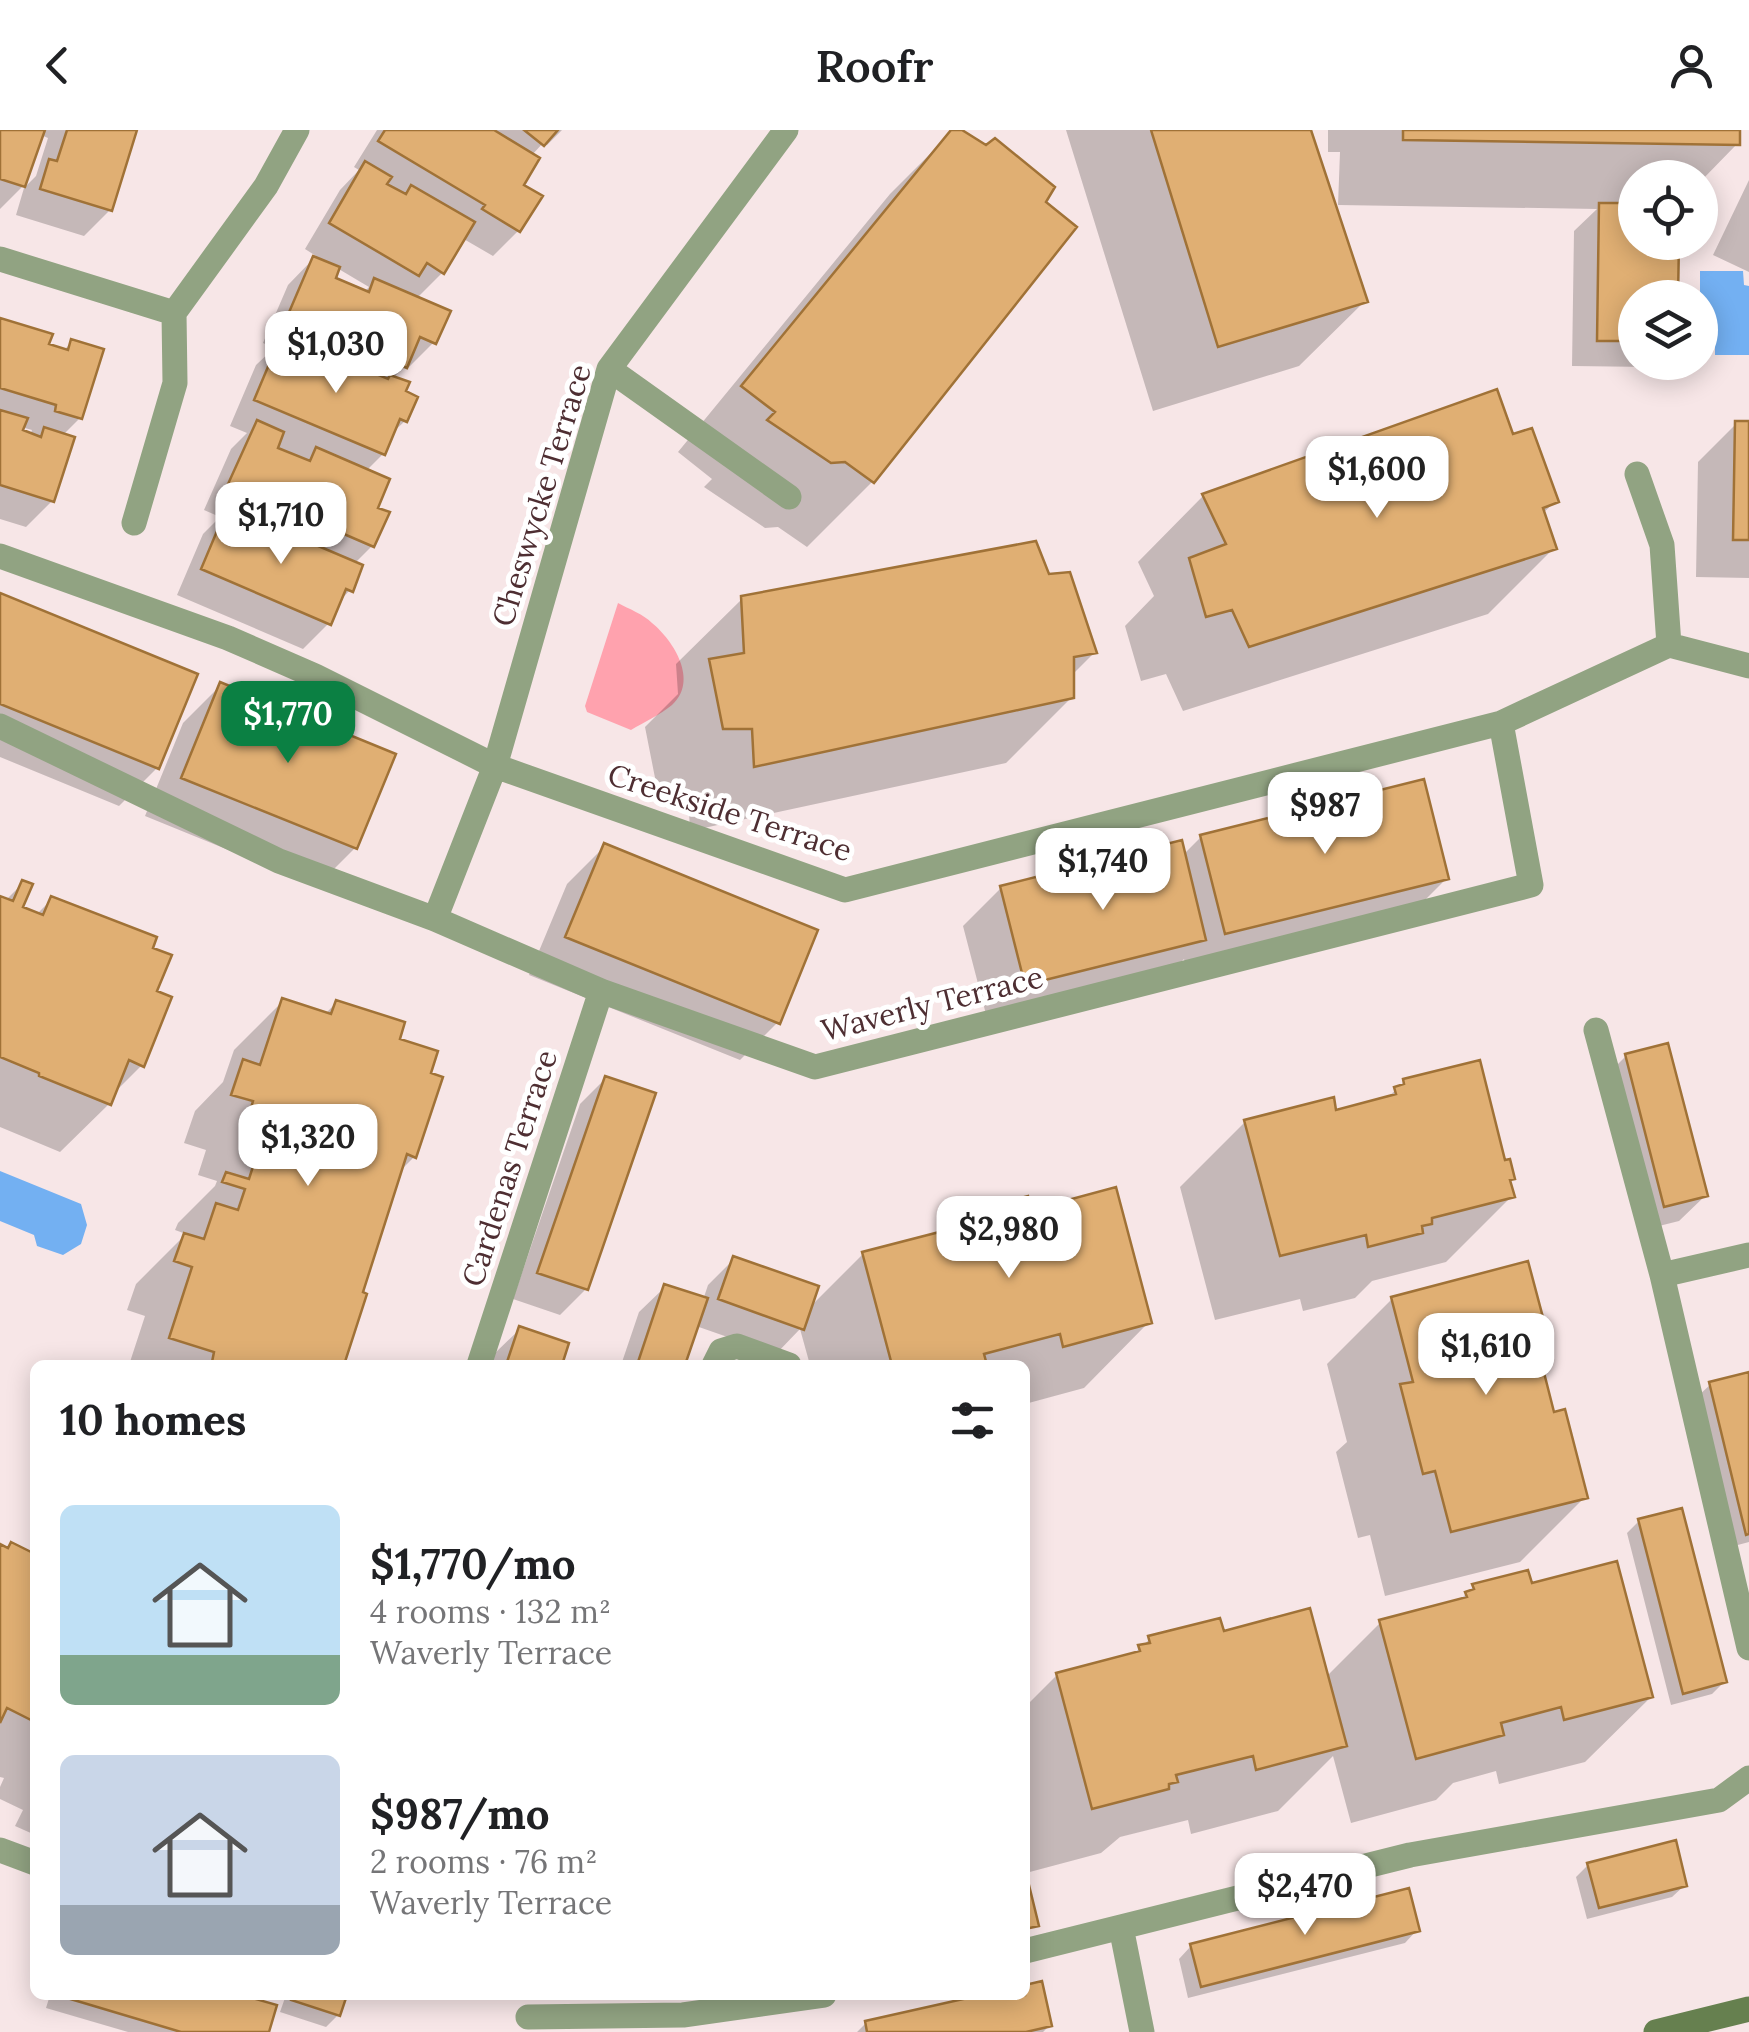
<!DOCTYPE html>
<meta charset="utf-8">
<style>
body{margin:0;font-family:Lora,serif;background:#f2f2f2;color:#202124;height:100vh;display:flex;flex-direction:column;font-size:38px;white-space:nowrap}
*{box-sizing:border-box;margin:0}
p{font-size:32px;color:#757577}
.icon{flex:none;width:55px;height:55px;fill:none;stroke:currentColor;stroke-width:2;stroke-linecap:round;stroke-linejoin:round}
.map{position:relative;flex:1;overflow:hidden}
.details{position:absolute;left:30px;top:1230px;width:1000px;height:640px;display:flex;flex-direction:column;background:#fff;border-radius:15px;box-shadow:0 5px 25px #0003}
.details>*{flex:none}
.buttons{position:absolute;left:1618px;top:30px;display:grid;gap:20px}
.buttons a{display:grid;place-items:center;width:100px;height:100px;border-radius:50%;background:#fff;box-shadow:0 5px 25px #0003;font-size:50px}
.price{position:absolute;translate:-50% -85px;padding:0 22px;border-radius:20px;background:#fff;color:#222;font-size:32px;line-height:65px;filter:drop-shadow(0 2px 5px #0008)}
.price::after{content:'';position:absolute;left:50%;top:60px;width:30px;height:22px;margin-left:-15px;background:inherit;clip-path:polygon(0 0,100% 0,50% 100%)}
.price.current{background:#0b8043;color:#fff}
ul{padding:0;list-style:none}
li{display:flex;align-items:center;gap:30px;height:250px;padding:0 30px}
li span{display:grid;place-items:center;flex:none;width:280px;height:200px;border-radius:15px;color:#555}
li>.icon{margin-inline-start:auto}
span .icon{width:120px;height:120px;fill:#fffc;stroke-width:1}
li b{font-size:42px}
h2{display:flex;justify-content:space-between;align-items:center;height:120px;padding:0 30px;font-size:42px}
header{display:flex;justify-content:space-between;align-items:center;height:130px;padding:0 30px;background:#fff;font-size:45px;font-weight:600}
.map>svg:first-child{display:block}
.green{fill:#ffa2ae}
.water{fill:#73b0f2}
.shadow{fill:#0003;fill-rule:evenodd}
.building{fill:#e0af73;stroke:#a07237;stroke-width:2.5}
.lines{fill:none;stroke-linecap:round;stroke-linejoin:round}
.lane{stroke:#91a382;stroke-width:25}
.street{stroke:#91a382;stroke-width:25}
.secondary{stroke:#66804f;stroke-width:25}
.labels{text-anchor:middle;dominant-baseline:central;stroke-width:10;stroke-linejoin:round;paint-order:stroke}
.street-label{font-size:30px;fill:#4e2e32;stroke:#fff}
</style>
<header><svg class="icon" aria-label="back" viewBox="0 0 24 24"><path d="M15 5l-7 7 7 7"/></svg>Roofr<svg class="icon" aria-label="person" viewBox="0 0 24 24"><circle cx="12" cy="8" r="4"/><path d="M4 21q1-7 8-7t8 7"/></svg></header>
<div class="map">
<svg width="1749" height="1902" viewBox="0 0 1749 1902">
<rect width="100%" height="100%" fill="#f7e6e7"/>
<path class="green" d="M 618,473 C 629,479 643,484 652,493 C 674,511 699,551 672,575 C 660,585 644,592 631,600 L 587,582 L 585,576 Z"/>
<path class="water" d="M 1700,141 L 1743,141 L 1744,155 L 1749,156 L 1749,225 L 1715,225 L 1715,191 L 1700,189 Z
M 0,1041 L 81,1074 L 87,1095 L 81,1114 L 63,1125 L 37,1116 L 34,1105 L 0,1091 Z"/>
<path class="shadow" d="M 0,0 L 134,0 L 110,80 L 84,106 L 16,85 L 24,58 L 36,46 L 48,8 L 41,5 L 23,56 L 0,79 Z
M 377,0 L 562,0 L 547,15 L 544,12 L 531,26 L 521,56 L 518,101 L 493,126 L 462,108 L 442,143 L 416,169 L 434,212 L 408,238 L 405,237 L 393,248 L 403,262 L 405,291 L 391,304 L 383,324 L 366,341 L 375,379 L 372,416 L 354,434 L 350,460 L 337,474 L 329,493 L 303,519 L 177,465 L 203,404 L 220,387 L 204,380 L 231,319 L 247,303 L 230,296 L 256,235 L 274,218 L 263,213 L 288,155 L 316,126 L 305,119 L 340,60 L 359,40 L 354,37 ZM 337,138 L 369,157 L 364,162 L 333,149 Z
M 954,0 L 958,0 L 872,352 L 807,417 L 778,397 L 765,398 L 704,357 L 712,349 L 678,322 L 890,64 Z
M 1066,0 L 1309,0 L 1365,171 L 1299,236 L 1153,281 Z
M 1328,0 L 1737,0 L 1737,14 L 1700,52 L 1700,48 L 1635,48 L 1635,232 L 1653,232 L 1649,237 L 1572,236 L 1574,101 L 1597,79 L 1338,75 L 1340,22 L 1328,22 Z
M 1749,50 L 1749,142 L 1713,125 Z
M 0,190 L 46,216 L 63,221 L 72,212 L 80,288 L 63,305 L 52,371 L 26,397 L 0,389 ZM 14,295 L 32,300 L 30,305 Z
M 1736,294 L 1749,294 L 1749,448 L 1696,447 L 1698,332 Z
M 1512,307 L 1556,371 L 1542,384 L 1554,418 L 1488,484 L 1183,581 L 1166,544 L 1141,551 L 1125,496 L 1154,466 L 1138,432 L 1203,366 Z
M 1047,446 L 1095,522 L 1072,545 L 1072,567 L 1006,633 L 690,701 L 688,663 L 658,663 L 645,597 L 678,564 L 676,534 L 742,469 Z
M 0,465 L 157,638 L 119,676 L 0,627 Z
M 221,555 L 355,718 L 317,756 L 145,686 L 183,593 Z
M 1201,707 L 1446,749 L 1408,787 L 1187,841 L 1184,829 L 1166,847 L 988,892 L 963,796 L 1001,758 L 1183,725 Z
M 605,716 L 778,892 L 740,930 L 529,845 L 567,754 Z
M 23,753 L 20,778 L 36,785 L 52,769 L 149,819 L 154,862 L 142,935 L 113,964 L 109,974 L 60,1022 L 0,997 L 0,769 L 5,771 Z
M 283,871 L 325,884 L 336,873 L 397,911 L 428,945 L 414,1027 L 399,1042 L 360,1164 L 341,1235 L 129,1235 L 145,1186 L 127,1180 L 136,1154 L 186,1104 L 175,1100 L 178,1093 L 215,1056 L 217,1051 L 198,1045 L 206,1020 L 184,1013 L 195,981 L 223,952 L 234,920 Z
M 1626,926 L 1705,1066 L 1679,1091 L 1639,1101 L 1600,952 Z
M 605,949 L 586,1159 L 560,1185 L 513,1169 L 580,974 Z
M 1404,952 L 1503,1033 L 1512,1048 L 1508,1052 L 1512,1066 L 1446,1132 L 1372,1151 L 1355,1168 L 1303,1181 L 1300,1169 L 1215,1190 L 1180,1057 L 1245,992 L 1335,983 L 1385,970 Z
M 1029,1083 L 1149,1192 L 1084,1258 L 1025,1274 L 1025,1235 L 810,1235 L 800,1199 L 776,1224 L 696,1196 L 682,1235 L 621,1235 L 639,1182 L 665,1157 L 703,1170 L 708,1155 L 734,1129 L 808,1179 L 863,1124 L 938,1105 L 955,1089 Z
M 1392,1169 L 1542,1213 L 1544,1221 L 1538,1227 L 1552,1285 L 1585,1367 L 1520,1432 L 1385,1466 L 1370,1405 L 1358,1408 L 1336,1322 L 1347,1312 L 1327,1234 Z
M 520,1199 L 559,1235 L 490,1235 L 494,1224 Z
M 1749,1245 L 1749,1412 L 1734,1416 L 1698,1266 L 1711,1254 Z
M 1639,1391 L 1725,1551 L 1712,1564 L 1671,1575 L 1627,1403 Z
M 0,1416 L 35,1427 L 35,1702 L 33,1704 L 15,1696 L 23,1680 L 0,1669 L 0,1657 L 4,1648 L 0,1647 Z
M 1474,1456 L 1530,1456 L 1651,1567 L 1585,1632 L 1499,1654 L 1496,1641 L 1453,1653 L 1436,1670 L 1351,1693 L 1333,1626 L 1278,1681 L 1191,1704 L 1188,1690 L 1120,1707 L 1101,1723 L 1026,1743 L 1025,1577 L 1057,1545 L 1131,1526 L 1150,1509 L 1222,1504 L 1326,1547 L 1381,1492 L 1458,1472 Z
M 1588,1735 L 1685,1755 L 1672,1767 L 1587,1789 L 1576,1747 Z
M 1417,1800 L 1405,1813 L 1188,1868 L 1179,1829 L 1191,1816 Z
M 1025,1858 L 1050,1895 L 1043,1902 L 857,1902 L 866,1893 L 992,1865 L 1025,1865 Z
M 50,1865 L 233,1865 L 266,1902 L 128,1902 L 46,1878 Z
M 286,1865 L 345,1865 L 338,1885 L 326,1897 L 280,1882 Z"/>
<path class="building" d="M 0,0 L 45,0 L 25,57 L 0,49 Z
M 67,0 L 137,0 L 112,81 L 40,59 L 49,29 L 57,31 Z
M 385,0 L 494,0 L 540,28 L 524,55 L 543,66 L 520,102 L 482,79 L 485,75 L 378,11 Z
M 524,0 L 558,0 L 544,16 Z
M 951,0 L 962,0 L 986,15 L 995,8 L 1055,57 L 1046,72 L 1077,97 L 874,353 L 845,332 L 831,333 L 767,290 L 775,282 L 741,256 Z
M 1151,0 L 1311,0 L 1368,172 L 1218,217 Z
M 1403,0 L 1740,0 L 1740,15 L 1403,10 Z
M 365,31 L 392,47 L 387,54 L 406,64 L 411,55 L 475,92 L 444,144 L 427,133 L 419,146 L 329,93 Z
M 1599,73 L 1635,73 L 1635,112 L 1679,112 L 1678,168 L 1635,168 L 1635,211 L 1597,211 Z
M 313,126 L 340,137 L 336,148 L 369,162 L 374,148 L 451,181 L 436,214 L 420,207 L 407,238 L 287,187 Z
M 0,188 L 53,204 L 49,214 L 68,220 L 71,209 L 104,219 L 82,289 L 55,281 L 56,275 L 0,258 Z
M 281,206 L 310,218 L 305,232 L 324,240 L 331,225 L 388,249 L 390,245 L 410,252 L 406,261 L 418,267 L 407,292 L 400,289 L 385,325 L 254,270 Z
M 1497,259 L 1513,304 L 1532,298 L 1559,372 L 1543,378 L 1557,419 L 1249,517 L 1232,480 L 1206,487 L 1189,428 L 1226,414 L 1202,364 Z
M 0,280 L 28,288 L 23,300 L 41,307 L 44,297 L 75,307 L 54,372 L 0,355 Z
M 257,290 L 284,302 L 278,318 L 310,331 L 316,317 L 390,349 L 378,378 L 390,382 L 374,417 L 228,354 Z
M 1735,291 L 1749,291 L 1749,410 L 1733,410 Z
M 228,375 L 257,388 L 254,397 L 273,406 L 276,398 L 363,435 L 353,462 L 346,459 L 331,495 L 201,439 Z
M 1036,411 L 1049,444 L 1070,442 L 1097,523 L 1074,527 L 1074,568 L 754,637 L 752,599 L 723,599 L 709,529 L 744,523 L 741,466 Z
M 0,463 L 198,544 L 159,639 L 0,574 Z
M 220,552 L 396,624 L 357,719 L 181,648 Z
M 1424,649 L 1449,749 L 1225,804 L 1200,705 Z
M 1182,710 L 1206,810 L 1025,855 L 1000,756 Z
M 604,713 L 818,800 L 780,894 L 565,807 Z
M 22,750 L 33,754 L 23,777 L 43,785 L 51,766 L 157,807 L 153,818 L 172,825 L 157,861 L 172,867 L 144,937 L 129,930 L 111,975 L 39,946 L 39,943 L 0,927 L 0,766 L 13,771 Z
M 282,868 L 331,884 L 336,870 L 405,892 L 400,909 L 438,921 L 431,943 L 443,947 L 416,1028 L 407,1024 L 363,1162 L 367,1164 L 344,1235 L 220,1235 L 212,1232 L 214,1222 L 169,1208 L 192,1137 L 174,1131 L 184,1103 L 204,1109 L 216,1073 L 238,1080 L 245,1059 L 222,1052 L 226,1042 L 249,1049 L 264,1002 L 245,997 L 253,971 L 231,965 L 243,929 L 260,935 Z
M 1668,913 L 1708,1066 L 1664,1077 L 1625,924 Z
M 1480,930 L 1505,1030 L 1510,1029 L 1515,1049 L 1510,1050 L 1515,1067 L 1432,1088 L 1432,1094 L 1422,1096 L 1423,1103 L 1368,1117 L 1366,1105 L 1280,1126 L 1244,990 L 1334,967 L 1336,980 L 1396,964 L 1394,957 L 1404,954 L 1403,949 Z
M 605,946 L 656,963 L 588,1160 L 537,1143 Z
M 1116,1057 L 1152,1193 L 1063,1217 L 1060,1204 L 984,1224 L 987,1235 L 892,1235 L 862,1122 L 947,1100 L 946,1094 L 955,1091 L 954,1086 L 1028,1066 L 1031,1080 Z
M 733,1126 L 819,1156 L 804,1200 L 718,1169 Z
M 1528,1131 L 1549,1210 L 1544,1211 L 1547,1221 L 1539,1223 L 1554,1282 L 1565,1279 L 1588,1368 L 1451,1402 L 1435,1341 L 1423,1344 L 1400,1254 L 1413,1252 L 1391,1167 Z
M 664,1154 L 708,1168 L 685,1235 L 637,1235 Z
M 519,1196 L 569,1213 L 562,1235 L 506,1235 Z
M 1749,1242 L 1749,1404 L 1746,1405 L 1709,1252 Z
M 1682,1378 L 1727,1552 L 1683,1564 L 1638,1389 Z
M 11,1412 L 35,1424 L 35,1592 L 7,1578 L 0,1593 L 0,1414 L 8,1418 Z
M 1617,1431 L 1653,1567 L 1564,1590 L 1561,1577 L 1501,1593 L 1504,1605 L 1416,1629 L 1379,1490 L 1467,1467 L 1465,1462 L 1474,1459 L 1472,1454 L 1528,1440 L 1532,1453 Z
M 1310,1478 L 1347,1616 L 1256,1640 L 1253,1626 L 1176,1645 L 1178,1652 L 1169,1654 L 1169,1659 L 1092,1679 L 1056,1543 L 1140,1521 L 1138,1515 L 1150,1513 L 1148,1506 L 1220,1488 L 1224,1501 Z
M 1676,1710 L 1687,1756 L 1599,1778 L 1587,1733 Z
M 1028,1751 L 1039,1796 L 1025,1799 L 1025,1752 Z
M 1409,1758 L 1420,1801 L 1201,1857 L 1190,1814 Z
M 1042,1851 L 1052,1896 L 1026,1902 L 867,1902 L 865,1891 L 981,1865 L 1025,1865 L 1025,1855 Z
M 57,1865 L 242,1865 L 277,1875 L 269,1902 L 181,1902 Z
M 292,1865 L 347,1865 L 340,1886 L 291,1870 Z"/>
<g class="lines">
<path class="lane" d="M 1596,900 L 1662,1145 L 1749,1518
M 1662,1145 L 1749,1125
M 714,1235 L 721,1221 L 737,1216 L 789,1235
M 1121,1797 L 1142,1902
M 1025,1821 L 1410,1725 L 1719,1670 L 1749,1648
M 528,1887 L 683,1885 L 824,1865"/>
<path class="street" d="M 0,129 L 174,183
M 609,239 L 789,367
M 1637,344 L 1662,415 L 1669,515
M 134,393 L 175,253 L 174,183 L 266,56 L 297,0
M 0,426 L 228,508 L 315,546 L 495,636 L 845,760 L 1501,593 L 1669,515 L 1749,536
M 0,596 L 279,731 L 435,789 L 601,861 L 815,937 L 1531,755 L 1501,593
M 435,789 L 495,636 L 609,239 L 786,0
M 479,1235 L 601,861
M 0,1720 L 35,1733"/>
<path class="secondary" d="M 1656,1902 L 1749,1879"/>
</g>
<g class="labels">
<g class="street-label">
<text transform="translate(541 365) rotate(-73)">Cheswycke Terrace</text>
<text transform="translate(730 682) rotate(18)">Creekside Terrace</text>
<text transform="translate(932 873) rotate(-14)">Waverly Terrace</text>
<text transform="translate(509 1038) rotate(-72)">Cardenas Terrace</text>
</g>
</g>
</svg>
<div class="buttons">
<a><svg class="icon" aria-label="locate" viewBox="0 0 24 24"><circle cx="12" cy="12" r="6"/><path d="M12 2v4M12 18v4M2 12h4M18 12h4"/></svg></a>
<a><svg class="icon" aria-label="layers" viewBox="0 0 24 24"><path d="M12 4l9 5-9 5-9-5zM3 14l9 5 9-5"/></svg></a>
</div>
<b class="price" style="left:336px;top:266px">$1,030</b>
<b class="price" style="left:1377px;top:391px">$1,600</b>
<b class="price" style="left:281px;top:437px">$1,710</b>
<b class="price current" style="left:288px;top:636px">$1,770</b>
<b class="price" style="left:1325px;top:727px">$987</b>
<b class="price" style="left:1103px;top:783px">$1,740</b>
<b class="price" style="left:308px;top:1059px">$1,320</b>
<b class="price" style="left:1009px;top:1151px">$2,980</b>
<b class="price" style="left:1486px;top:1268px">$1,610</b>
<b class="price" style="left:1305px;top:1808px">$2,470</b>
<section class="details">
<h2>10 homes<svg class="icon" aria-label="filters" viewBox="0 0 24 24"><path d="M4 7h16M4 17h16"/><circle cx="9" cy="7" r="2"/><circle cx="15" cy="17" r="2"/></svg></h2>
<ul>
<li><span style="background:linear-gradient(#bfe0f5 75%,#7fa58c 0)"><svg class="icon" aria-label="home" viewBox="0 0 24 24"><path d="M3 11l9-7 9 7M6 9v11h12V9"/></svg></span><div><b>$1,770/mo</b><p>4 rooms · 132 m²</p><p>Waverly Terrace</p></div></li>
<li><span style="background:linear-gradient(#c9d6e8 75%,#9aa5b1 0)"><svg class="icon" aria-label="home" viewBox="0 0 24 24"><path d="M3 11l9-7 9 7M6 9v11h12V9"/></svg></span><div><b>$987/mo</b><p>2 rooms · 76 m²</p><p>Waverly Terrace</p></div></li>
</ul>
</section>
</div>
